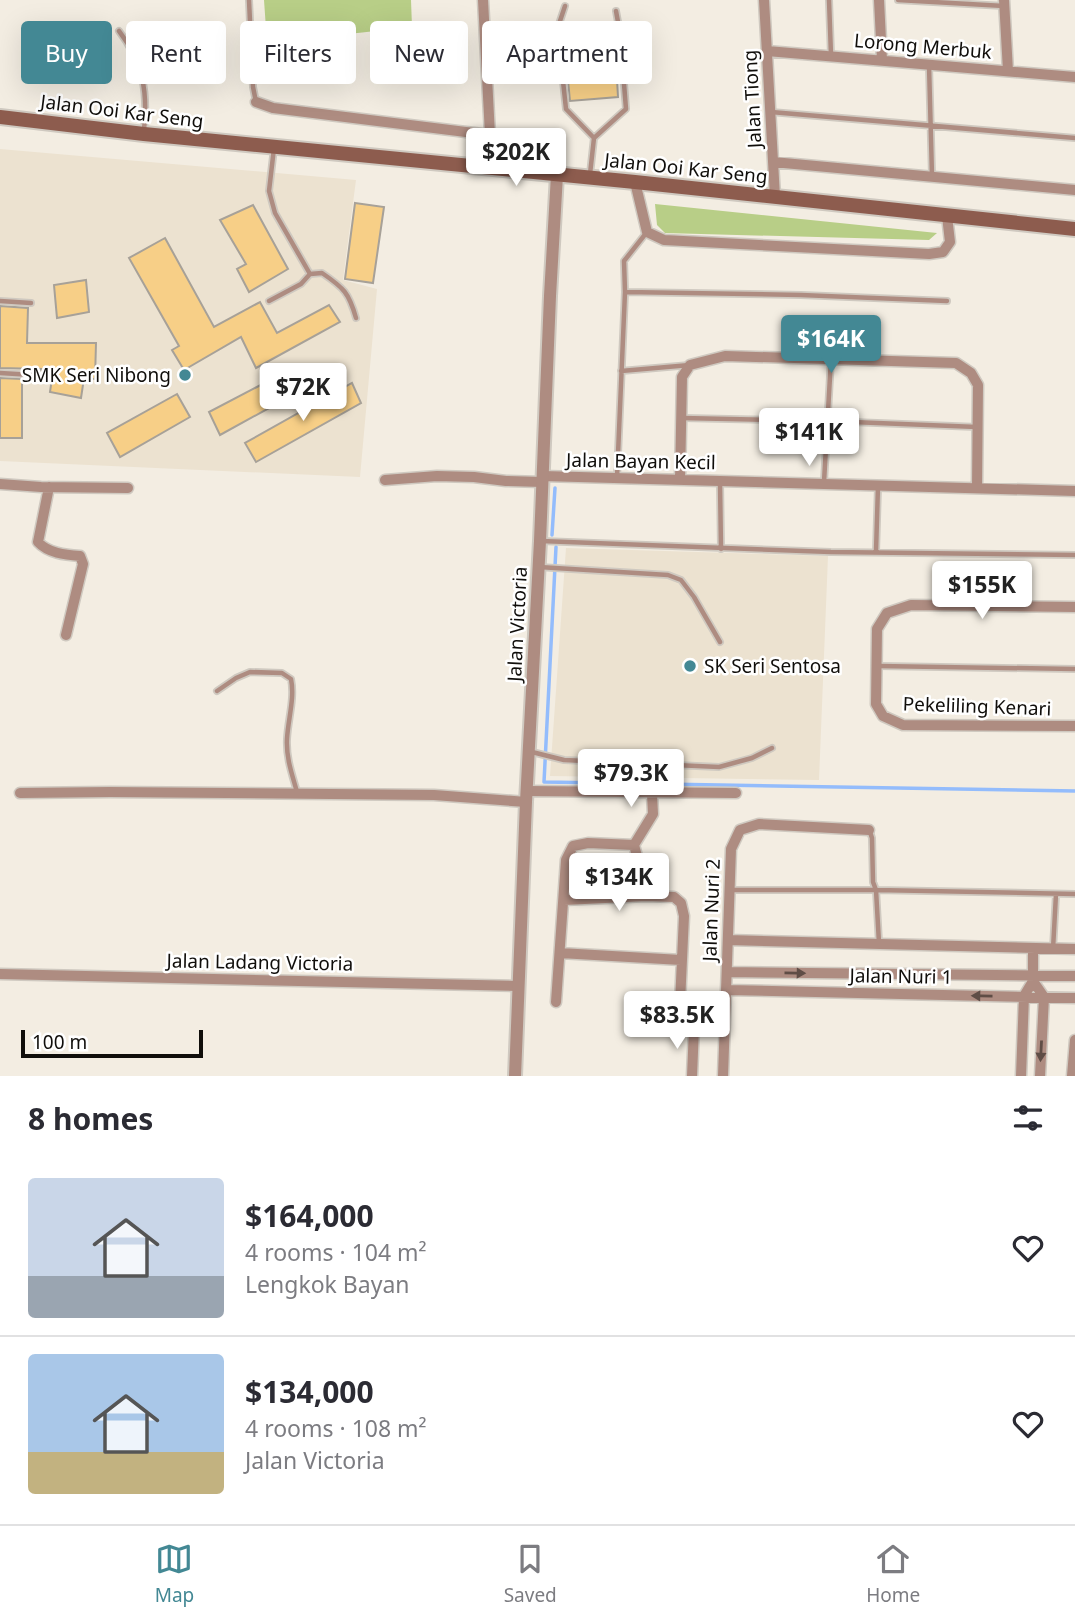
<!DOCTYPE html>
<meta charset="utf-8">
<style>
body{margin:0;font-family:"Noto Sans",sans-serif;background:#f2f2f3;color:#2b2b33;height:100vh;display:flex;flex-direction:column;font-size:26px;white-space:nowrap}
*{box-sizing:border-box;margin:0}
p{font-size:23px;color:#7c7c81}
.icon{flex:none;width:38px;height:38px;fill:none;stroke:currentColor;stroke-width:2;stroke-linecap:round;stroke-linejoin:round}
.map{position:relative;height:1076px;overflow:hidden}
.details{display:flex;flex-direction:column;background:#fff;flex:1}
.details>*{flex:none}
.banner{position:absolute;left:21px;top:21px;width:700px;height:63px;display:flex;gap:14px}
.scale{position:absolute;left:21px;bottom:18px;width:182px;box-sizing:border-box;padding-left:7px;border:4px solid #100e0b;border-top:0;font-size:19px;line-height:24px;white-space:nowrap;color:#100e0b;-webkit-text-stroke:5px #fff;paint-order:stroke}
.price{position:absolute;translate:-50% -60px;padding:0 16px;border-radius:7px;background:#fff;color:#222;font-size:23px;line-height:46px;filter:drop-shadow(0 2px 4px #0008)}
.price::after{content:'';position:absolute;left:50%;top:42px;width:21px;height:16px;margin-left:-10px;background:inherit;clip-path:polygon(0 0,100% 0,50% 100%)}
.price.selected{background:#438894;color:#fff}
ul{padding:0;list-style:none}
li{display:flex;align-items:center;gap:21px;height:175px;padding:0 28px}
li+li{border-top:2px solid #e1e1e2}
li span{display:grid;place-items:center;flex:none;width:196px;height:140px;border-radius:7px;color:#555}
li>.icon{margin-inline-start:auto}
span .icon{width:84px;height:84px;fill:#fffc;stroke-width:1}
li b{font-size:30px}
h2{display:flex;justify-content:space-between;align-items:center;height:84px;padding:0 28px;font-size:30px}
.tag{padding:0 24px;border-radius:7px;background:#fff;box-shadow:0 7px 28px #0002;font-size:24px;line-height:63px}
.tag.selected{background:#438894;color:#fff}
.dock{display:flex;justify-content:space-around;align-items:center;height:98px;border-top:2px solid #e1e1e2;background:#fff;font-size:19px;color:#7c7c81}
.dock a{display:grid;justify-items:center;gap:4px}
.dock .selected{color:#438894}
.map>svg:first-child{display:block}
.built{fill:#ece2d0}
.green{fill:#b8ce87}
.lines{fill:none;stroke-linecap:round;stroke-linejoin:round}
.stream{stroke:#93bcfc;stroke-width:3.5}
.building{fill:#f7cf87;stroke:#a7a198;stroke-width:2}
.service-casing{stroke:#cfc9c0;stroke-width:8}
.minor-casing{stroke:#cfc9c0;stroke-width:13}
.tertiary-casing{stroke:#cfc9c0;stroke-width:16}
.secondary-casing{stroke:#cfc9c0;stroke-width:18}
.service{stroke:#ae8c81;stroke-width:4.5}
.minor{stroke:#ae8c81;stroke-width:10}
.tertiary{stroke:#ae8c81;stroke-width:12}
.secondary{stroke:#8d5c4e;stroke-width:14}
.oneway{fill:#5f4d46}
.poi-dot{fill:#438894;stroke:#fff;stroke-width:2.5}
.labels{text-anchor:middle;dominant-baseline:central;stroke-width:5;stroke-linejoin:round;paint-order:stroke}
.street-label{font-size:19px;fill:#100e0b;stroke:#fff}
.poi-label{font-size:19px;fill:#100e0b;stroke:#fff;text-anchor:end}
</style>
<div class="map">
<svg width="1075" height="1076" viewBox="0 0 1075 1076">
<rect width="100%" height="100%" fill="#f3ede2"/>
<path class="built" d="M 0,149 L 356,180 L 343,280 L 377,289 L 360,477 L 0,461 Z
M 566,548 L 828,556 L 819,780 L 550,776 Z"/>
<path class="green" d="M 264,0 L 411,0 L 412,27 L 267,43 Z
M 655,204 L 937,233 L 929,240 L 665,233 L 657,225 Z"/>
<g class="lines">
<path class="stream" d="M 552,535 L 555,488
M 556,547 L 544,782 L 1075,791"/>
</g>
<path class="building" d="M 615,44 L 618,97 L 570,101 L 565,49 Z
M 355,203 L 384,207 L 373,283 L 345,279 Z
M 253,205 L 288,269 L 249,292 L 237,269 L 246,264 L 220,220 Z
M 165,238 L 214,327 L 260,302 L 277,333 L 329,305 L 340,322 L 256,368 L 241,337 L 184,370 L 172,350 L 179,346 L 129,258 Z
M 86,280 L 89,312 L 57,318 L 54,285 Z
M 0,306 L 28,308 L 27,343 L 96,343 L 95,379 L 84,378 L 81,398 L 50,392 L 52,378 L 40,375 L 41,369 L 0,368 Z
M 299,365 L 309,386 L 220,435 L 209,412 Z
M 0,378 L 22,379 L 22,438 L 0,438 Z
M 352,383 L 361,403 L 256,462 L 245,443 Z
M 177,394 L 190,417 L 120,457 L 107,433 Z"/>
<g class="lines">
<defs>
<path id="service" d="M 249,0 L 253,87 L 256,102
M 829,0 L 831,55
M 898,0 L 1004,6
M 565,6 L 559,24 L 560,53 L 566,109 L 594,138 L 590,174
M 119,31 C 143,62 148,92 144,130
M 929,65 L 932,176
M 771,112 L 1075,138
M 594,138 L 626,109 L 620,33 L 616,11
M 310,274 L 322,273 C 344,288 349,293 356,318
M 625,292 L 801,295 L 947,301
M 0,301 L 31,303
M 269,301 L 301,284 L 310,274 L 275,213 L 269,191 L 274,148
M 621,371 L 690,365
M 0,373 L 33,375
M 682,418 L 827,421 L 977,427
M 617,477 L 625,292 L 624,261 L 647,232
M 720,482 L 721,549
M 824,482 L 831,359
M 541,541 L 831,552 L 1075,555
M 876,552 L 878,486
M 539,567 L 668,575 L 681,580 L 694,597 L 720,642
M 878,666 L 1075,669
M 217,691 L 236,678 L 250,672 L 282,673 L 291,679 C 295,698 288,719 287,739 C 286,758 292,774 297,792
M 532,752 L 564,760 L 719,767 L 752,758 L 772,748
M 870,832 L 872,838 L 873,882 L 876,890 L 1075,894
M 730,890 L 876,890 L 879,943
M 1053,949 L 1056,894"/>
<path id="minor" d="M 483,0 L 490,135 L 490,168
M 764,0 L 775,197
M 879,0 L 882,60
M 1004,0 L 1008,71
M 767,51 L 1075,77
M 256,102 L 273,108 L 490,135 L 544,140
M 773,162 L 1075,190
M 635,182 L 647,232 L 664,240 L 929,254 L 943,252 L 950,242 L 947,216
M 543,476 L 1075,491
M 385,480 L 437,476 L 474,477 L 506,481 L 542,482
M 680,480 L 682,377 L 690,365 L 725,356 L 956,363 L 971,373 L 978,385 L 977,488
M 0,484 L 41,487 L 128,488
M 49,487 L 38,542 C 48,553 65,555 80,556 L 83,564 L 66,635
M 1075,607 L 911,605 L 887,613 L 877,629 L 876,704 L 883,716 L 903,725 L 1075,726
M 527,791 L 736,793
M 20,793 L 110,792 L 434,795 L 526,802
M 646,896 L 645,886 L 634,845 L 653,814 L 652,794
M 564,900 L 646,896 L 674,897 L 681,903 L 684,916 L 680,1003
M 728,940 L 1075,949
M 560,953 L 681,960
M 727,972 L 1075,976
M 0,974 L 518,986
M 1033,981 L 1044,997 L 1040,1076
M 727,990 L 1075,998
M 556,1002 L 566,860 L 573,846 L 588,843 L 634,845
M 692,1076 L 694,1028
M 723,1076 L 731,849 L 740,830 L 759,824 L 869,830
M 1021,1076 L 1024,996 L 1033,981 L 1033,948
M 1072,1076 L 1075,1040"/>
<path id="tertiary" d="M 515,1076 L 526,802 L 540,541 L 550,296 L 557,175"/>
<path id="secondary" d="M 0,117 L 144,134 L 635,182 L 1075,229"/>
</defs>
<use href="#service" class="service-casing"/>
<use href="#minor" class="minor-casing"/>
<use href="#tertiary" class="tertiary-casing"/>
<use href="#secondary" class="secondary-casing"/>
<use href="#service" class="service"/>
<use href="#minor" class="minor"/>
<use href="#tertiary" class="tertiary"/>
<use href="#secondary" class="secondary"/>
</g>
<defs><path id="oneway-solid" d="M-6-.8H1V-3.2L6.5 0L1 3.2V.8H-6Z" transform="scale(1.75)"/></defs>
<g class="oneway">
<use href="#oneway-solid" transform="translate(795 973) rotate(1)"/>
<use href="#oneway-solid" transform="translate(982 996) rotate(-179)"/>
<use href="#oneway-solid" transform="translate(1041 1051) rotate(93)"/>
</g>
<g class="poi-dot">
<circle cx="185" cy="375" r="7"/>
<circle cx="690" cy="666" r="7"/>
</g>
<g class="labels">
<g class="street-label">
<text transform="translate(923 46) rotate(5)">Lorong Merbuk</text>
<text transform="translate(752 99) rotate(-93)">Jalan Tiong</text>
<text transform="translate(122 111) rotate(7)">Jalan Ooi Kar Seng</text>
<text transform="translate(686 168) rotate(6)">Jalan Ooi Kar Seng</text>
<text transform="translate(641 461) rotate(1)">Jalan Bayan Kecil</text>
<text transform="translate(517 624) rotate(-87)">Jalan Victoria</text>
<text transform="translate(977 706) rotate(2)">Pekeliling Kenari</text>
<text transform="translate(711 910) rotate(-88)">Jalan Nuri 2</text>
<text transform="translate(260 962) rotate(1)">Jalan Ladang Victoria</text>
<text transform="translate(901 976) rotate(1)">Jalan Nuri 1</text>
</g>
<g class="poi-label">
<text x="171" y="375">SMK Seri Nibong</text>
<text x="704" y="666" text-anchor="start">SK Seri Sentosa</text>
</g>
</g>
</svg>
<div class="scale">100 m</div>
<b class="price" style="left:516px;top:188px">$202K</b>
<b class="price selected" style="left:831px;top:375px">$164K</b>
<b class="price" style="left:303px;top:423px">$72K</b>
<b class="price" style="left:809px;top:468px">$141K</b>
<b class="price" style="left:982px;top:621px">$155K</b>
<b class="price" style="left:631px;top:809px">$79.3K</b>
<b class="price" style="left:619px;top:913px">$134K</b>
<b class="price" style="left:677px;top:1051px">$83.5K</b>
<div class="banner">
<a class="tag selected">Buy</a>
<a class="tag">Rent</a>
<a class="tag">Filters</a>
<a class="tag">New</a>
<a class="tag">Apartment</a>
</div>
</div>
<section class="details">
<h2>8 homes<svg class="icon" aria-label="filters" viewBox="0 0 24 24"><path d="M4 7h16M4 17h16"/><circle cx="9" cy="7" r="2"/><circle cx="15" cy="17" r="2"/></svg></h2>
<ul>
<li><span style="background:linear-gradient(#c9d6e8 70%,#9aa5b1 0)"><svg class="icon" aria-label="home" viewBox="0 0 24 24"><path d="M3 11l9-7 9 7M6 9v11h12V9"/></svg></span><div><b>$164,000</b><p>4 rooms · 104 m²</p><p>Lengkok Bayan</p></div><svg class="icon" aria-label="heart" viewBox="0 0 24 24"><path d="M12 20l-8-8c-3-5 5-10 8-4 3-6 11-1 8 4z"/></svg></li>
<li><span style="background:linear-gradient(#a9c7e8 70%,#c2b280 0)"><svg class="icon" aria-label="home" viewBox="0 0 24 24"><path d="M3 11l9-7 9 7M6 9v11h12V9"/></svg></span><div><b>$134,000</b><p>4 rooms · 108 m²</p><p>Jalan Victoria</p></div><svg class="icon" aria-label="heart" viewBox="0 0 24 24"><path d="M12 20l-8-8c-3-5 5-10 8-4 3-6 11-1 8 4z"/></svg></li>
</ul>
</section>
<nav class="dock">
<a class="selected"><svg class="icon" aria-label="map" viewBox="0 0 24 24"><path d="M3 6l6-2 6 2 6-2v14l-6 2-6-2-6 2zM9 4v14M15 6v14"/></svg>Map</a>
<a><svg class="icon" aria-label="saved" viewBox="0 0 24 24"><path d="M7 4h10v16l-5-4-5 4z"/></svg>Saved</a>
<a><svg class="icon" aria-label="home" viewBox="0 0 24 24"><path d="M3 11l9-7 9 7M6 9v11h12V9"/></svg>Home</a>
</nav>
